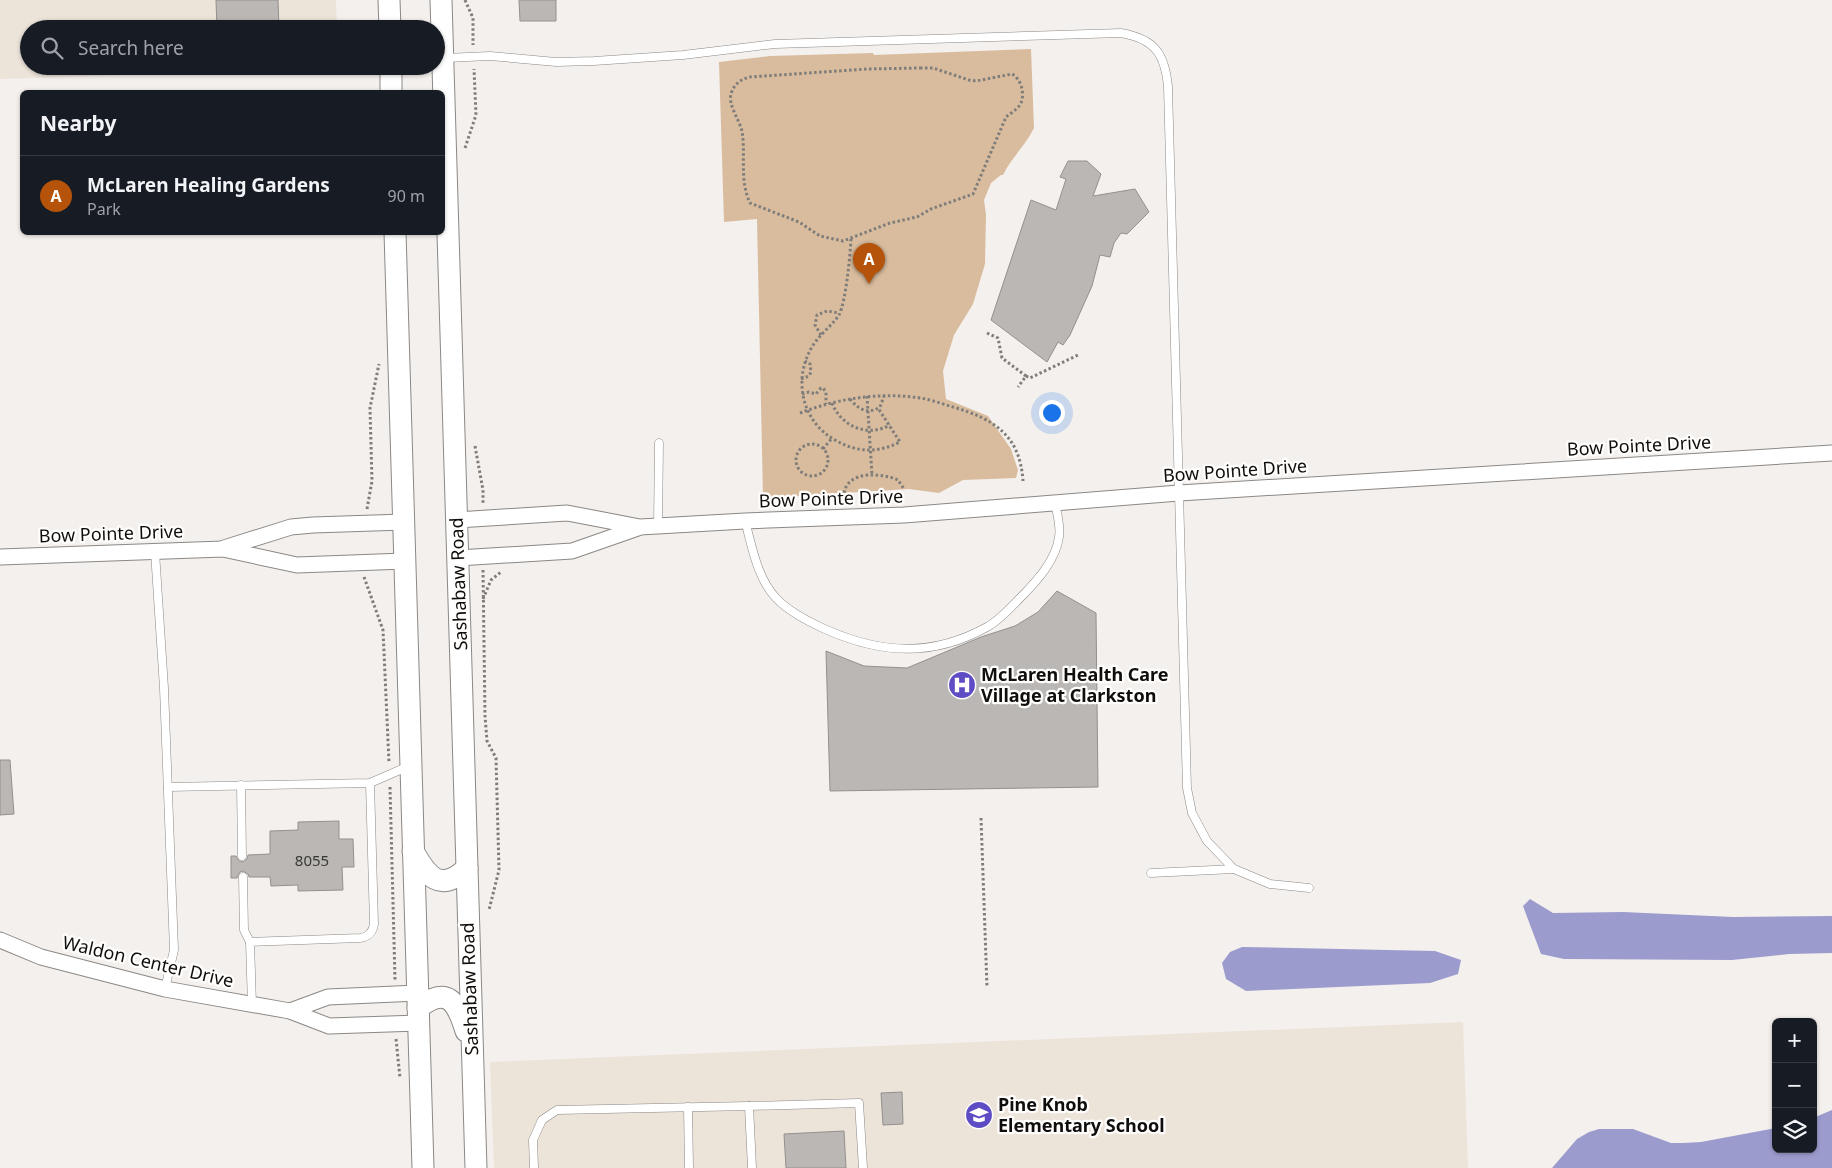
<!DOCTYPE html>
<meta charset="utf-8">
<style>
:root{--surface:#171b24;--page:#20242c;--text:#f1f3f6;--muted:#9ea1a6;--line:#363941;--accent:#b45309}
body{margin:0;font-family:"Noto Sans",sans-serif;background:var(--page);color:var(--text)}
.controls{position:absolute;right:15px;bottom:15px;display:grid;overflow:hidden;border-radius:8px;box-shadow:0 1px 4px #0004}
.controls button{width:45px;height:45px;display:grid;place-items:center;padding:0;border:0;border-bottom:1px solid var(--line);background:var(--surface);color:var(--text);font:25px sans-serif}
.you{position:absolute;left:1051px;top:412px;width:18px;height:18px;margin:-12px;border:4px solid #fff;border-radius:50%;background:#1a73e8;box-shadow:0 0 0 8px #1a73e833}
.badge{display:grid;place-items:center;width:32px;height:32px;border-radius:50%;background:var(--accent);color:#fff;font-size:16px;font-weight:700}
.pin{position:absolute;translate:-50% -41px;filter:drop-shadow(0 1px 2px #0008)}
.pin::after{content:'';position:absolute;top:26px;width:18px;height:15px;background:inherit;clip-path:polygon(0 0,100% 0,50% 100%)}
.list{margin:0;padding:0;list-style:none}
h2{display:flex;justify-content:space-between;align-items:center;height:65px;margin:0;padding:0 20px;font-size:21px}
h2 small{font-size:16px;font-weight:400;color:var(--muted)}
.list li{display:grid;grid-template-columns:32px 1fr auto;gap:15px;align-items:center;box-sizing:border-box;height:80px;padding:0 20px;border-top:1px solid var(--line)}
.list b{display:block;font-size:19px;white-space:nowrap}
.list p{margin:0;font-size:16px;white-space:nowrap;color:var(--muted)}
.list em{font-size:16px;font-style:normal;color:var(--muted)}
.icon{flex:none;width:28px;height:28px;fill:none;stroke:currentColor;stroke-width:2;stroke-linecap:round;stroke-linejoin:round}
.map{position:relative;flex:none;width:1832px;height:1168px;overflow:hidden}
.search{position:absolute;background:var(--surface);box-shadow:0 1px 4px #0004;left:20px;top:20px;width:425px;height:55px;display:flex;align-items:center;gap:12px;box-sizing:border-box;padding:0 18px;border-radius:28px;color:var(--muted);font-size:19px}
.panel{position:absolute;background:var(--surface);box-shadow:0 1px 4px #0004;left:20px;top:90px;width:425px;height:145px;border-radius:8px}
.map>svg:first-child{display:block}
</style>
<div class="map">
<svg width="1832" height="1168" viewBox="0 0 1832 1168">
<rect width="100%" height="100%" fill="#f4f0ed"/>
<g fill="#ece3d9">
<polygon points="0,0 336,0 337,29 29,29 29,66 339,66 339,68 0,79"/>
<polygon points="1463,1022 1468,1168 494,1168 490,1062"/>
</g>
<path fill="#d9bc9e" d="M 1031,49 L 1034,128 C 1026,145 1011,158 1003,175 L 1001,175 L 991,183 L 984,200 L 986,215 L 985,264 L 973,304 L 954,335 L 943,371 L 946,399 L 988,416 L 1011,449 L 1018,470 L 1016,478 L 963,480 L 939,493 L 909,489 L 763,498 L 757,219 L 724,222 L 719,62 L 770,56 L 873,53 L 874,55 Z"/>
<g fill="#9c9bce">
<polygon points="1530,899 1553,913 1623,912 1733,917 1832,916 1832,953 1789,954 1732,960 1564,959 1541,954 1523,906"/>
<polygon points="1242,947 1435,951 1461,960 1458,974 1430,983 1246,991 1226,979 1222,963 1230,952"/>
<polygon points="1832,1110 1832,1168 1552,1168 1577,1139 1589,1132 1599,1129 1633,1129 1671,1143 1683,1143 1701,1142 1776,1128 1776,1149 1813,1149 1813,1118"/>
</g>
<g fill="#bab7b4" stroke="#93908d">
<polygon points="216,0 278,0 279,28 217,29"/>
<polygon points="519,0 556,0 556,21 520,21"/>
<polygon points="1068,161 1087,161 1101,174 1093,196 1135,189 1149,212 1127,234 1121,233 1114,243 1110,257 1100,255 1092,286 1070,335 1063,345 1058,342 1047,362 991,320 1031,200 1056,210 1066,179 1060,177"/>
<polygon points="1057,591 1096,613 1098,787 830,791 826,651 864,666 907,668 981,637 1015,626 1038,612"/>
<polygon points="0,760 10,760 14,814 0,815"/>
<polygon points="339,821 339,839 353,839 354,867 342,867 343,890 298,891 298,885 271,886 270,877 249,877 248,874 243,871 240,872 237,878 231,878 231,856 236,856 239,861 243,862 247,859 248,855 270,854 270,831 298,830 298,822"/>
<polygon points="902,1092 903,1124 883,1125 881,1093"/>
<polygon points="844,1131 846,1168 786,1168 784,1134"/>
</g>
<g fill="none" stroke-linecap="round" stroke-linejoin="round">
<g stroke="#8b8885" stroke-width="9">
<g id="lane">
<path d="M 445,58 L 490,56 L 556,62 L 594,61 L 683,55 L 775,44 L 1121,33 C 1155,39 1165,54 1168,87 L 1187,788 L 1192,813 L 1207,841 L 1234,869 L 1270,884 L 1309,888"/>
<path d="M 745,521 C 752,546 757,578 776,598 C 789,612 809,622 827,630 C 882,654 933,657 987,627 C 1000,620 1011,607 1021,597 C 1037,581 1056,560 1059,537 C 1061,527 1057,513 1055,503"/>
<polyline points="658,526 659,443"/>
<polyline points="155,552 164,688 174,950 165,989"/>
<polyline points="241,785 242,856"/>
<polyline points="168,787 370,783 409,766"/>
<polyline points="1151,873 1234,869"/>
<polyline points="243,877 244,930 250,942"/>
<path d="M 252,1005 L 250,942 L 360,938 C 368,937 373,932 374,924 L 370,783"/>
<polyline points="688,1107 689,1168"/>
<polyline points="534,1168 533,1140 542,1120 557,1110 749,1106"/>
<polyline points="752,1168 749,1106 859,1103 863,1168"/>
</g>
</g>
<g stroke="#8b8885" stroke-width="17">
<g id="street">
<polyline points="457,520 567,513 640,527 745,521 904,515 1179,493 1832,453"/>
<polyline points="224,548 291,527 313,525 404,522"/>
<polyline points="0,557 223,549 297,565 405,561"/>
<polyline points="458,558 572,551 638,528"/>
<polyline points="0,940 41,957 165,989 290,1011 329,1026 419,1023"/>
<polyline points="290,1011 328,997 418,993"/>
</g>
</g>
<g stroke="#8b8885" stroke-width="23">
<g id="secondary">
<polyline points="389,0 390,29"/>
<polyline points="441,0 476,1168"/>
<polyline points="391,66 391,92"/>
<polyline points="395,232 423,1168"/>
<path d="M 413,851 C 427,876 440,894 467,868"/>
<path d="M 418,1008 C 448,985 457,1002 466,1031"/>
</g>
</g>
<g stroke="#7f7d7a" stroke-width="3" stroke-dasharray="2.5 2.5" stroke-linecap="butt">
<polyline points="465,0 473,18 473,45"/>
<path d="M 920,68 L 933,68 L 969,80 L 976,81 L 1012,74 C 1021,79 1025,93 1021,103 C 1018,109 1011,113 1006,117 L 973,194 L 931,209 L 917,217 L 890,223 L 843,241 L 820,236 L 799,222 L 750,203 C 739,179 746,155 742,131 C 739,119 728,105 731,94 C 734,84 741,79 750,77 L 867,69 Z"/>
<polyline points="465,148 476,115 474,69"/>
<path d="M 851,239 C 850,256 846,301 839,315 C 833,324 823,332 816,341 C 792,373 799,420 835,440 C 857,453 878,453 900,442 L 878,408"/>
<polyline points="987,333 998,338 1002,358 1026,376 1018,387"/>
<polyline points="821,335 815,325 817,315 827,311 839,313"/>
<polyline points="1026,376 1030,378 1078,355"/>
<polyline points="801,379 809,376 811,372 810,364 805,361"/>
<polyline points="802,394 809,392 816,394 821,388 823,388 826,392 826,404"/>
<polyline points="867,396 872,475"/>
<path d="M 850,399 C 858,409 868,415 880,407 L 884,396"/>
<path d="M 832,403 C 841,426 867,438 890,425"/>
<path d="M 800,413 C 836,399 874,393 913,397 C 926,398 940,403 953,407 C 994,419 1020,435 1023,481"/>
<circle cx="812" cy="460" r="16"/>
<polyline points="475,446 483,490 483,504"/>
<polyline points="823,449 832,438"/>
<path d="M 844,493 C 848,470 882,473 898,480 L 904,489"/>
<polyline points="367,509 372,481 370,408 379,364"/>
<polyline points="483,570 485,716 487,741 496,758 499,870 489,910"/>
<polyline points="364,577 383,630 389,763"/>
<polyline points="483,599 491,580 501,572"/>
<polyline points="390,787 395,980"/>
<polyline points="981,818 987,987"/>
<polyline points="396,1039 400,1078"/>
</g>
<use href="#lane" stroke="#fff" stroke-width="8"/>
<use href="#street" stroke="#fff" stroke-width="15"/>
<use href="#secondary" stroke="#fff" stroke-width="21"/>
</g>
<defs>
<g id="hospital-disc" transform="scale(1.4375)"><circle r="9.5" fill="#5e4cc5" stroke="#fffefd"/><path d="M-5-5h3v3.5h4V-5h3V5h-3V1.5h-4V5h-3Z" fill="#fff"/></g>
<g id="school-disc" transform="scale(1.4375)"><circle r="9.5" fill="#5e4cc5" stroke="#fffefd"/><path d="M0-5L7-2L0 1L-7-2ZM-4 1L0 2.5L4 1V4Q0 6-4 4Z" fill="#fff"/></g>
</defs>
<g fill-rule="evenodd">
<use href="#hospital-disc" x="962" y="685"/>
<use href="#school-disc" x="979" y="1115"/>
</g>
<g text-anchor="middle" stroke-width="4.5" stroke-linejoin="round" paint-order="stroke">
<g font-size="15" fill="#3a3836">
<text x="312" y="866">8055</text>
</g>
<g font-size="18" fill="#0f0e0c" stroke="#fffefd">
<text transform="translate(1639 446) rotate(-3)" y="6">Bow Pointe Drive</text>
<text transform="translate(1235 471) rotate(-4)" y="6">Bow Pointe Drive</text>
<text transform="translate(831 499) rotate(-2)" y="6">Bow Pointe Drive</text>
<text transform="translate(111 534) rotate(-2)" y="6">Bow Pointe Drive</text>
<text transform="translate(459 584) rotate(-92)" y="6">Sashabaw Road</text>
<text transform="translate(148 962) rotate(13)" y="6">Waldon Center Drive</text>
<text transform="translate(470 989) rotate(-92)" y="6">Sashabaw Road</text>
</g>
<g font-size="18" font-weight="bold" fill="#0f0e0c" stroke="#fffefd" text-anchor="start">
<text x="981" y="681">McLaren Health Care<tspan x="981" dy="21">Village at Clarkston</tspan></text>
<text x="998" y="1111">Pine Knob<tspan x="998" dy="21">Elementary School</tspan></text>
</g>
</g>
</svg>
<div class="controls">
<button>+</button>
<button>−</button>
<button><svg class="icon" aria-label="layers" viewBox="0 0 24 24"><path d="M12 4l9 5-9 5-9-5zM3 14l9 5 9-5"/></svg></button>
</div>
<div class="you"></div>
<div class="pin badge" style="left:869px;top:284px">A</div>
<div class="search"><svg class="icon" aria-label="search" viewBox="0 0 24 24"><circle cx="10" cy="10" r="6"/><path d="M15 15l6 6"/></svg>Search here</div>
<section class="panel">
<h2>Nearby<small></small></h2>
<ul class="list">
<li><span class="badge">A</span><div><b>McLaren Healing Gardens</b><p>Park</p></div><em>90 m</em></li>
</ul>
</section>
</div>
